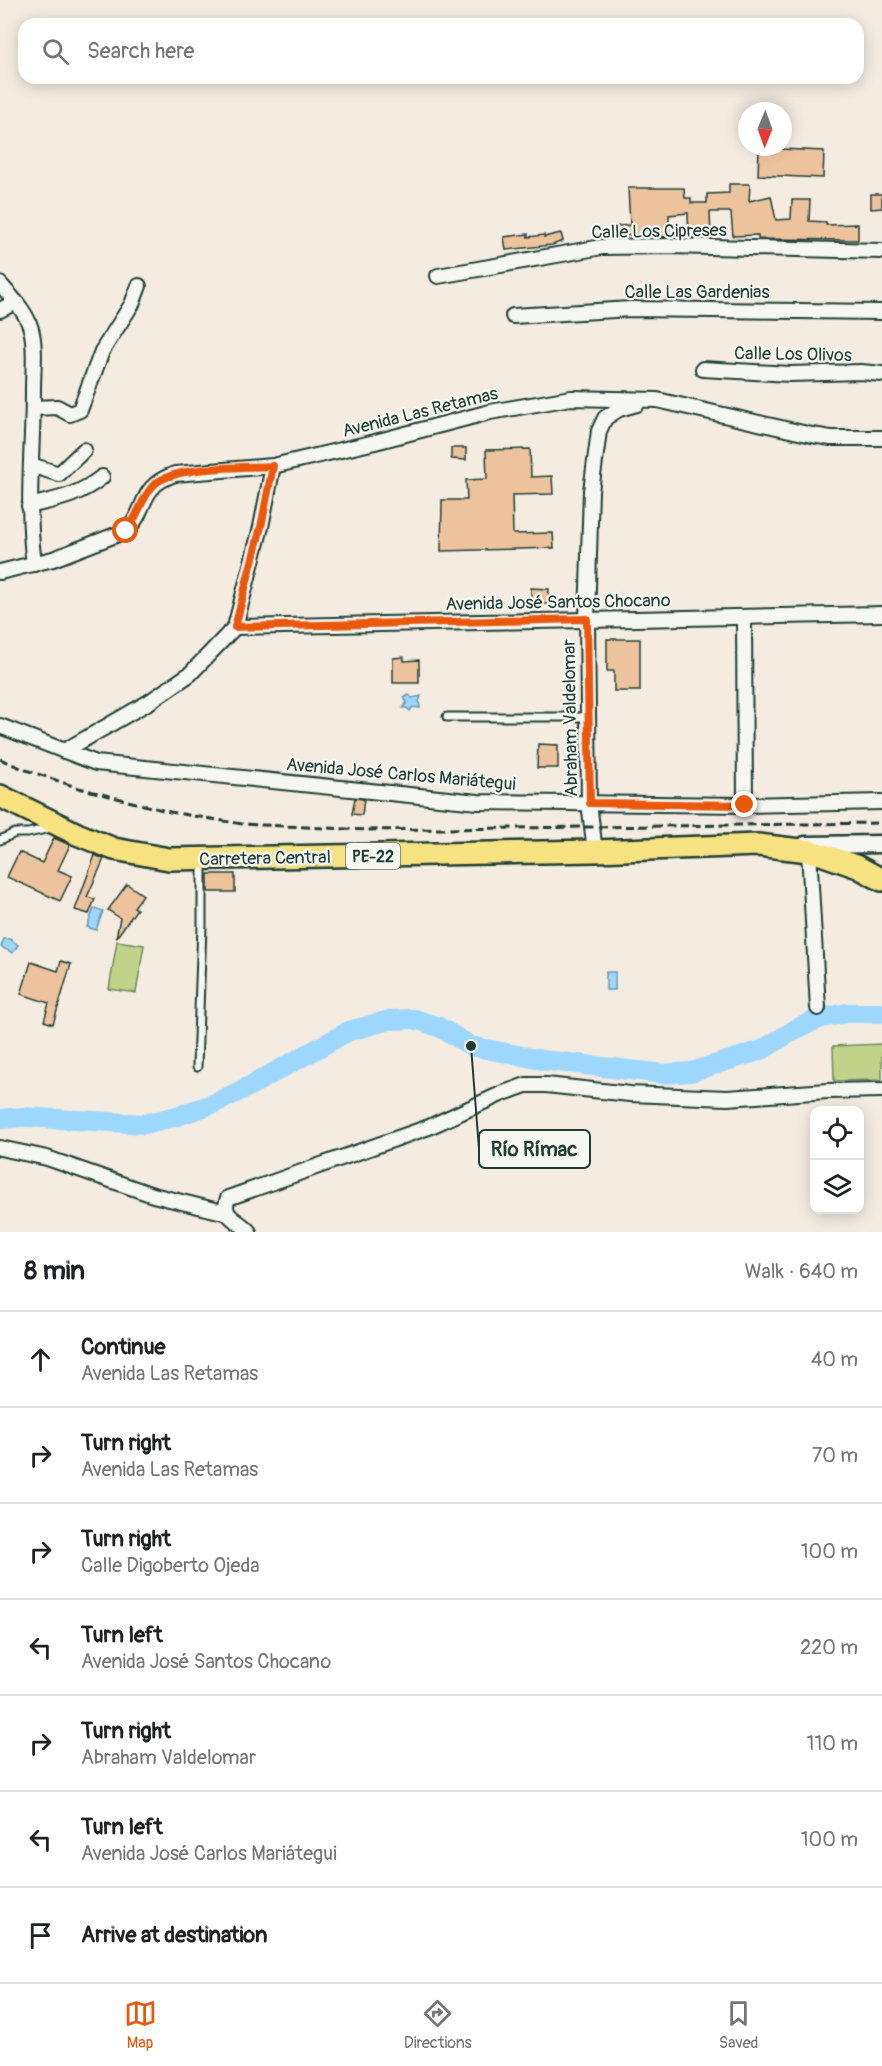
<!DOCTYPE html>
<meta charset="utf-8">
<style>
:root{--surface:#fff;--page:#f2f2f2;--text:#202124;--muted:#757577;--line:#e0e0e0;--accent:#ea580c}
body{margin:0;font-family:Pangolin,sans-serif;background:var(--page);color:var(--text)}
.controls{position:absolute;right:18px;bottom:18px;display:grid;overflow:hidden;border-radius:12px;box-shadow:0 3px 15px #0003}
.controls button{width:54px;height:54px;display:grid;place-items:center;padding:0;border:0;border-bottom:2px solid var(--line);background:var(--surface);color:var(--text);font:30px sans-serif}
.compass{position:absolute;left:738px;top:102px;width:54px;height:54px;border-radius:50%;background:var(--surface);box-shadow:0 3px 15px #0003;rotate:181deg}
.stop{position:absolute;width:18px;height:18px;margin:-14px;border:4px solid #ea580c;border-radius:50%;background:#fff}
.stop.end{background:#ea580c;border-color:#fff;box-shadow:0 2px 6px #0008}
.list{margin:0;padding:0;list-style:none}
h2{display:flex;justify-content:space-between;align-items:center;height:78px;margin:0;padding:0 24px;font-size:26px}
h2 small{font-size:20px;font-weight:400;color:var(--muted)}
.list li{display:grid;grid-template-columns:39px 1fr auto;gap:18px;align-items:center;box-sizing:border-box;height:96px;padding:0 24px;border-top:2px solid var(--line)}
.list b{display:block;font-size:22px;white-space:nowrap}
.list p{margin:0;font-size:20px;white-space:nowrap;color:var(--muted)}
.list em{font-size:20px;font-style:normal;color:var(--muted)}
.icon{flex:none;width:33px;height:33px;fill:none;stroke:currentColor;stroke-width:2;stroke-linecap:round;stroke-linejoin:round}
.map{position:relative;flex:none;width:882px;height:1232px;overflow:hidden}
.search{position:absolute;background:var(--surface);box-shadow:0 3px 15px #0003;left:18px;right:18px;top:18px;height:66px;display:flex;align-items:center;gap:15px;box-sizing:border-box;padding:0 21px;border-radius:18px;color:var(--muted);font-size:22px}
.sheet{height:750px;background:var(--surface)}
nav{display:flex;justify-content:space-around;align-items:center;box-sizing:border-box;height:84px;border-top:2px solid var(--line);background:var(--surface);font-size:16px;color:var(--muted)}
nav a{display:grid;justify-items:center;gap:3px}
nav .on{color:var(--accent)}
.map>svg:first-child{display:block}
</style>
<div class="map">
<svg width="882" height="1232" viewBox="0 0 882 1232">
<rect width="100%" height="100%" fill="#f4ece1"/>
<filter id="ink" filterUnits="userSpaceOnUse"><feTurbulence type="fractalNoise" baseFrequency=".0167" numOctaves="2"/><feDisplacementMap in="SourceGraphic" scale="12" xChannelSelector="R" yChannelSelector="G"/><feConvolveMatrix kernelMatrix="1 2 1 2 8 2 1 2 1" color-interpolation-filters="sRGB"/></filter>
<g filter="url(#ink)">
<g fill="#c0d388" stroke="#70885e" stroke-width="1.5">
<polygon points="117,941 144,945 136,993 109,989"/>
<polygon points="882,1044 882,1080 834,1081 833,1046"/>
</g>
<g fill="#9dd7fd" stroke="#6b99ad" stroke-width="1.5">
<polygon points="409,695 412,698 421,696 419,702 420,708 413,707 410,711 407,708 403,708 407,702 404,698"/>
<polygon points="94,908 103,911 96,930 87,927"/>
<polygon points="4,939 10,939 18,945 13,953 1,947"/>
<rect x="606" y="972" width="9" height="18"/>
</g>
<g fill="none" stroke-linecap="round" stroke-linejoin="round">
<polyline stroke="#9dd7fd" stroke-width="20" points="0,1119 23,1117 145,1124 177,1116 213,1104 248,1087 349,1031 390,1020 414,1019 439,1027 471,1046 542,1060 664,1074 691,1072 762,1050 796,1029 821,1018 847,1013 882,1013"/>
</g>
<g fill="#edc39d" stroke="#1f3d34" stroke-width="1.5">
<polygon points="759,148 824,151 823,178 758,175"/>
<polygon points="729,184 750,184 749,201 771,196 776,220 791,219 792,200 810,200 809,221 826,222 826,225 858,224 858,240 758,239 758,235 733,236 731,213 729,212 710,212 711,238 689,237 688,213 669,215 669,237 631,235 611,237 611,227 630,225 628,188 684,188 685,198 691,198 691,203 707,203 707,194 729,193"/>
<polygon points="871,194 882,194 882,208 871,209"/>
<polygon points="561,233 563,241 552,245 506,250 504,237 528,234 528,237 544,235 544,237"/>
<polygon points="451,448 466,448 466,460 451,459"/>
<polygon points="530,449 531,477 552,476 553,494 512,495 513,534 553,533 554,548 441,551 442,500 467,500 466,480 487,479 486,450"/>
<polygon points="531,588 549,589 548,604 531,604"/>
<polygon points="607,639 640,639 640,691 614,691 614,671 607,671"/>
<polygon points="404,657 404,661 419,660 419,683 393,683 393,658"/>
<polygon points="538,744 558,745 558,768 537,768"/>
<polygon points="355,798 364,799 362,815 352,814"/>
<polygon points="54,838 70,845 58,870 72,876 60,901 7,877 19,852 42,863"/>
<polygon points="95,855 104,859 87,897 95,899 89,914 75,910"/>
<rect x="208" y="874" width="27" height="18"/>
<polygon points="127,884 143,895 134,907 137,909 116,938 120,918 108,910"/>
<polygon points="61,961 71,964 53,1024 44,1021 49,1003 21,994 31,962 58,971"/>
</g>
<g fill="none" stroke-linecap="round" stroke-linejoin="round">
<g stroke="#1f3d34" stroke-width="11">
<g id="service">
<polyline points="447,717 588,717"/>
<polyline points="0,840 15,833 28,833 51,828"/>
<polyline points="197,1067 202,926 202,860"/>
</g>
</g>
<g stroke="#1f3d34" stroke-width="18">
<g id="minor">
<polyline points="438,276 602,247 668,246 882,251"/>
<path d="M 0,284 C 12,298 26,311 31,329 C 36,347 33,370 33,389 C 33,449 26,504 34,564"/>
<polyline points="0,310 16,302"/>
<polyline points="513,316 631,309 882,312"/>
<polyline points="703,369 790,374 861,372 882,374"/>
<polyline points="33,408 57,407 70,414 80,410 102,351 132,304 139,286"/>
<polyline points="31,465 59,474 84,450"/>
<path d="M 29,506 C 58,499 78,496 102,477"/>
<path d="M 0,572 L 53,559 L 126,531 C 149,509 137,487 175,474 L 273,466 L 375,442 L 490,412 L 571,398 L 657,400 L 812,435 L 831,438 L 882,438"/>
<polyline points="744,617 745,805"/>
<polyline points="235,627 882,614"/>
<polyline points="0,726 96,763 478,802 745,805 882,802"/>
<polyline points="64,751 149,702 190,674 235,627 261,527 273,466"/>
<polyline points="595,851 589,803 587,619 591,491 599,431 605,418 619,409 637,404"/>
<polyline points="809,851 818,1008"/>
<polyline points="0,1148 47,1158 153,1195 227,1213"/>
<path d="M 249,1232 C 239,1219 220,1218 228,1198 L 429,1127 L 501,1094 L 526,1085 L 546,1085 L 630,1094 L 727,1098 L 828,1091 L 882,1090"/>
</g>
</g>
<g stroke="#1f3d34" stroke-width="21">
<polyline id="tertiary" points="805,845 882,844"/>
</g>
<g stroke="#1f3d34" stroke-width="26">
<polyline id="trunk" points="0,796 77,834 114,849 169,859 595,851 758,845 809,851 821,854 858,867 882,880"/>
</g>
<use href="#service" stroke="#f6f6f2" stroke-width="7"/>
<use href="#minor" stroke="#f6f6f2" stroke-width="14"/>
<use href="#tertiary" stroke="#f6f6f2" stroke-width="16"/>
<use href="#trunk" stroke="#f7e281" stroke-width="21"/>
<polyline stroke="#1f3d34" stroke-width="3" stroke-dasharray="9 4.5" stroke-linecap="butt" points="0,759 23,769 79,788 170,812 242,824 368,830 882,823"/>
</g>
</g>
<g fill="none" stroke-linecap="round" stroke-linejoin="round" filter="url(#ink)">
<path stroke="#ea580c" stroke-width="8" d="M 126,531 C 138,518 140,501 152,487 C 169,465 245,468 273,466 L 261,527 L 235,627 L 587,619 L 590,803 L 745,805"/>
</g>
<g text-anchor="middle" stroke-width="4.5" stroke-linejoin="round" paint-order="stroke">
<rect fill="#f6f6f2" stroke="#60746d" stroke-width="1.5" x="346" y="843" width="54" height="26" rx="4.5"/>
<g font-size="16" font-weight="bold" fill="#1f3d34">
<text x="373" y="862">PE-22</text>
</g>
<g font-size="18" fill="#1f3d34" stroke="#f6f6f2">
<text transform="translate(659 231) rotate(-1)" y="6">Calle Los Cipreses</text>
<text x="697" y="298">Calle Las Gardenias</text>
<text transform="translate(793 354) rotate(1)" y="6">Calle Los Olivos</text>
<text transform="translate(420 412) rotate(-14)" y="6">Avenida Las Retamas</text>
<text transform="translate(558 602) rotate(-1)" y="6">Avenida José Santos Chocano</text>
<text transform="translate(570 718) rotate(-91)" y="6">Abraham Valdelomar</text>
<text transform="translate(401 774) rotate(5)" y="6">Avenida José Carlos Mariátegui</text>
<text transform="translate(265 858) rotate(-1)" y="6">Carretera Central</text>
</g>
</g>
<path fill="none" stroke="#1f3d34" stroke-width="2" d="M471 1046L479 1149"/>
<circle fill="#1f3d34" stroke="#f6f6f2" stroke-width="2" cx="471" cy="1046" r="6"/>
<rect fill="#f6f6f2" stroke="#1f3d34" stroke-width="2" x="479" y="1130" width="111" height="38" rx="6"/>
<g font-size="20" text-anchor="middle" font-weight="bold" fill="#1f3d34">
<text x="534" y="1156">Río Rímac</text>
</g>
</svg>
<div class="controls">
<button><svg class="icon" aria-label="locate" viewBox="0 0 24 24"><circle cx="12" cy="12" r="6"/><path d="M12 2v4M12 18v4M2 12h4M18 12h4"/></svg></button>
<button><svg class="icon" aria-label="layers" viewBox="0 0 24 24"><path d="M12 4l9 5-9 5-9-5zM3 14l9 5 9-5"/></svg></button>
</div>
<svg class="compass" viewBox="-18 -18 36 36"><path d="M0-13l5 13h-10z" fill="#e53935"/><path d="M0 13l5-13h-10z" fill="#757577"/></svg>
<div class="stop" style="left:126px;top:531px"></div>
<div class="stop end" style="left:745px;top:805px"></div>
<div class="search"><svg class="icon" aria-label="search" viewBox="0 0 24 24"><circle cx="10" cy="10" r="6"/><path d="M15 15l6 6"/></svg>Search here</div>
</div>
<section class="sheet">
<h2>8 min<small>Walk · 640 m</small></h2>
<ul class="list">
<li><svg class="icon" aria-label="ahead" viewBox="0 0 24 24"><path d="M12 20V5M6 11l6-6 6 6"/></svg><div><b>Continue</b><p>Avenida Las Retamas</p></div><em>40 m</em></li>
<li><svg class="icon" aria-label="right" viewBox="0 0 24 24"><path d="M7 20v-9h11M14 6l5 5-5 5"/></svg><div><b>Turn right</b><p>Avenida Las Retamas</p></div><em>70 m</em></li>
<li><svg class="icon" aria-label="right" viewBox="0 0 24 24"><path d="M7 20v-9h11M14 6l5 5-5 5"/></svg><div><b>Turn right</b><p>Calle Digoberto Ojeda</p></div><em>100 m</em></li>
<li><svg class="icon" aria-label="left" viewBox="0 0 24 24"><path d="M17 20v-9H6M10 6l-5 5 5 5"/></svg><div><b>Turn left</b><p>Avenida José Santos Chocano</p></div><em>220 m</em></li>
<li><svg class="icon" aria-label="right" viewBox="0 0 24 24"><path d="M7 20v-9h11M14 6l5 5-5 5"/></svg><div><b>Turn right</b><p>Abraham Valdelomar</p></div><em>110 m</em></li>
<li><svg class="icon" aria-label="left" viewBox="0 0 24 24"><path d="M17 20v-9H6M10 6l-5 5 5 5"/></svg><div><b>Turn left</b><p>Avenida José Carlos Mariátegui</p></div><em>100 m</em></li>
<li><svg class="icon" aria-label="arrive" viewBox="0 0 24 24"><path d="M6 21V4h12l-3 4 3 4H6"/></svg><div><b>Arrive at destination</b></div></li>
</ul>
</section>
<nav>
<a class="on"><svg class="icon" aria-label="map" viewBox="0 0 24 24"><path d="M3 6l6-2 6 2 6-2v14l-6 2-6-2-6 2zM9 4v14M15 6v14"/></svg>Map</a>
<a><svg class="icon" aria-label="directions" viewBox="0 0 24 24"><path d="M12 3l9 9-9 9-9-9zM9 14v-3h6M13 9l2 2-2 2"/></svg>Directions</a>
<a><svg class="icon" aria-label="saved" viewBox="0 0 24 24"><path d="M7 4h10v16l-5-4-5 4z"/></svg>Saved</a>
</nav>
